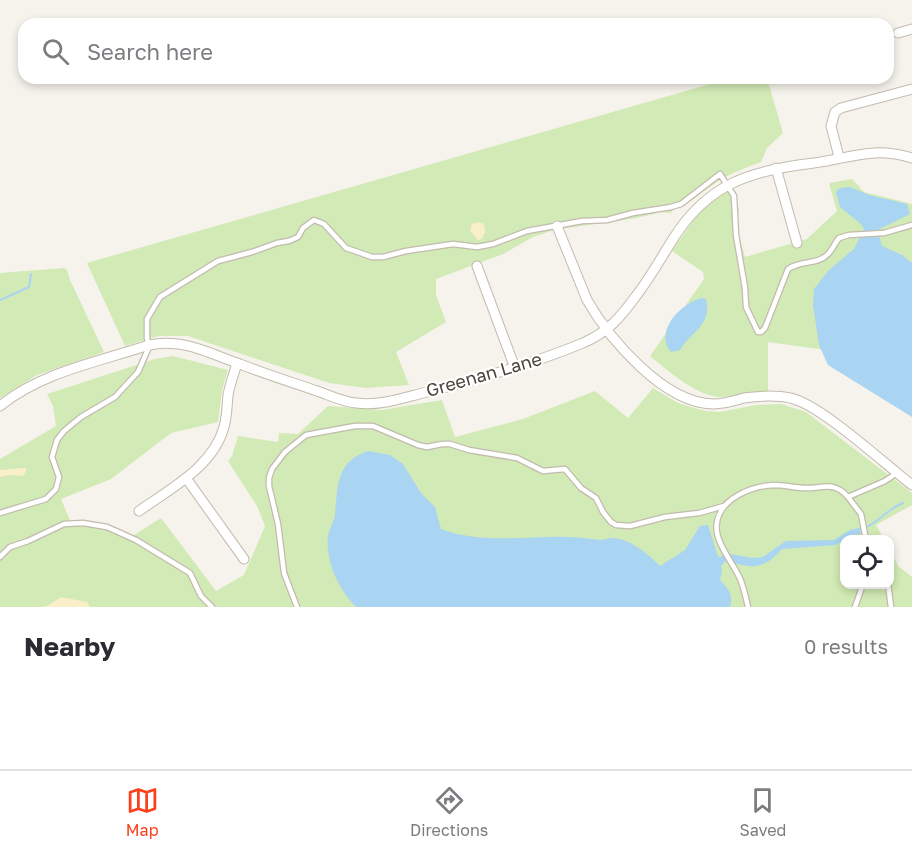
<!DOCTYPE html>
<style>
:root{--surface:#fff;--page:#f2f2f3;--text:#2b2b33;--muted:#7c7c81;--line:#e1e1e2;--accent:#fc3f1d}
body{margin:0;font-family:"Golos Text",sans-serif;background:var(--page);color:var(--text)}
.controls{position:absolute;right:18px;bottom:18px;display:grid;overflow:hidden;border-radius:12px;box-shadow:0 3px 9px #0003}
.controls button{width:54px;height:54px;display:grid;place-items:center;padding:0;border:0;border-bottom:2px solid var(--line);background:var(--surface);color:var(--text);font:30px sans-serif}
.list{margin:0;padding:0;list-style:none}
h2{display:flex;justify-content:space-between;align-items:center;height:78px;margin:0;padding:0 24px;font-size:26px}
h2 small{font-size:20px;font-weight:400;color:var(--muted)}
.icon{flex:none;width:33px;height:33px;fill:none;stroke:currentColor;stroke-width:2;stroke-linecap:round;stroke-linejoin:round}
.map{position:relative;flex:none;width:912px;height:607px;overflow:hidden}
.search{position:absolute;background:var(--surface);box-shadow:0 3px 9px #0003;left:18px;right:18px;top:18px;height:66px;display:flex;align-items:center;gap:15px;box-sizing:border-box;padding:0 21px;border-radius:18px;color:var(--muted);font-size:22px}
.sheet{height:162px;background:var(--surface)}
nav{display:flex;justify-content:space-around;align-items:center;box-sizing:border-box;height:84px;border-top:2px solid var(--line);background:var(--surface);font-size:16px;color:var(--muted)}
nav a{display:grid;justify-items:center;gap:3px}
nav .on{color:var(--accent)}
.map>svg:first-child{display:block}
</style>
<div class="map">
<svg width="912" height="607" viewBox="0 0 912 607">
<rect width="100%" height="100%" fill="#f6f3ec"/>
<g fill="#d2eab5">
<path d="M 731,78 L 767,78 L 783,133 L 767,148 L 761,162 C 745,168 728,174 714,184 C 701,192 690,205 674,209 L 671,213 L 661,212 L 637,218 L 554,230 L 533,237 L 503,254 L 436,279 L 436,295 L 446,322 L 396,352 L 409,385 L 366,388 L 329,383 L 188,336 L 158,336 L 125,346 L 87,263 Z"/>
<path d="M 852,179 L 864,192 L 912,204 L 912,417 L 826,350 L 768,342 L 768,391 C 753,393 737,396 721,397 C 698,397 668,371 650,356 L 704,279 L 703,272 L 672,251 L 704,205 L 733,187 L 739,211 L 736,224 L 745,257 L 807,239 L 837,211 L 829,183 Z"/>
<polygon points="64,268 67,270 70,280 104,352 37,375 0,398 0,273"/>
<polygon points="173,356 228,370 222,390 218,422 171,433 111,479 61,499 72,525 104,526 131,537 161,518 216,591 244,575 265,526 257,506 228,461 232,456 238,436 278,442 279,433 298,434 328,406 382,410 442,400 455,437 523,419 595,391 628,418 653,388 678,403 705,411 719,412 756,405 781,404 806,412 912,493 912,505 876,525 884,539 844,540 844,584 890,584 890,550 898,566 912,577 912,607 0,607 0,459 56,426 53,406 47,394 155,359"/>
</g>
<g fill="#f9efc9">
<polygon points="478,222 484,224 485,232 482,239 478,240 470,231 472,224"/>
<polygon points="23,468 26,468 26,471 23,476 10,475 0,477 0,470"/>
<polygon points="61,597 87,602 90,607 42,607 49,605"/>
</g>
<g fill="#a9d4f2">
<polygon points="850,187 869,195 907,204 910,214 878,230 878,232 882,246 902,255 912,263 912,417 828,365 819,345 813,305 814,289 829,270 854,249 864,229 861,224 840,207 836,192 840,188"/>
<path d="M 702,298 L 706,299 C 712,326 692,330 680,350 L 671,352 C 654,331 681,303 702,298 Z"/>
<path d="M 368,451 L 390,455 L 403,464 L 421,493 L 435,507 L 441,529 C 475,542 514,538 550,537 C 567,536 583,538 600,540 C 604,540 609,538 613,538 C 630,539 649,554 660,566 L 685,550 L 700,526 L 708,525 L 718,557 L 731,554 L 752,558 L 763,557 L 786,541 L 834,540 L 850,530 L 859,528 L 861,534 L 852,535 L 836,545 L 782,549 C 762,571 753,568 726,561 L 721,566 L 722,571 L 720,580 C 728,588 734,596 730,607 L 356,607 C 339,590 325,561 328,536 C 329,529 334,522 335,514 C 338,485 336,462 368,451 Z"/>
</g>
<g fill="none" stroke-linecap="round" stroke-linejoin="round">
<g stroke="#a9d4f2" stroke-width="2">
<polyline points="0,300 29,287 31,274"/>
<path d="M 857,530 C 876,527 885,510 903,503"/>
</g>
<g stroke="#c2bbae" stroke-width="7">
<g id="lane">
<path d="M 0,513 L 46,499 L 56,489 L 59,477 L 52,457 L 57,440 L 64,431 L 81,417 L 115,397 L 138,372 L 149,347 L 147,338 L 147,319 L 160,297 L 218,261 L 252,252 L 277,243 L 289,241 L 298,237 L 303,228 L 314,220 L 324,224 L 346,248 L 372,257 L 383,257 L 406,251 L 453,244 L 477,247 L 493,244 L 527,231 L 582,221 L 607,220 L 633,213 L 671,207 L 681,204 L 720,174 L 734,196 L 736,235 L 745,288 L 746,307 L 758,332 L 761,332 L 765,328 L 788,269 C 803,259 816,266 828,254 C 832,250 835,243 839,238 L 849,235 L 884,233 L 912,225"/>
<polyline points="866,540 861,514 848,497 885,481 897,473"/>
<polyline points="0,557 10,547 28,541 64,524 83,523 107,527 136,540 190,573 201,596 212,607"/>
<polyline points="888,584 891,607"/>
<polyline points="297,607 284,573 278,524 269,486 269,478 272,469 285,452 306,435 355,426 373,426 418,445 427,447 442,444 450,444 469,450 517,458 543,471 565,469 581,488 596,498 603,512 611,522 616,525 630,526 665,517 699,513 724,506"/>
<path d="M 748,607 C 746,598 744,589 741,581 C 734,563 713,542 717,522 C 721,498 752,486 774,485 C 785,485 795,488 806,488 C 824,488 834,481 848,497"/>
<polyline points="855,607 863,584"/>
</g>
</g>
<g stroke="#c2bbae" stroke-width="11">
<g id="street">
<polyline points="898,33 912,29"/>
<polyline points="839,157 831,126 835,112 841,108 912,89"/>
<polyline points="776,168 797,243"/>
<path d="M 557,226 L 587,300 C 610,340 664,403 713,404 C 724,404 734,401 744,398 C 757,396 777,395 790,398 C 819,403 886,465 912,485"/>
<polyline points="477,266 515,368"/>
<path d="M 0,406 C 42,372 98,362 149,345 C 183,338 208,353 240,364 C 265,374 291,382 317,391 C 329,395 343,402 356,403 C 382,406 402,398 427,392 C 480,379 532,364 583,343 C 608,332 620,318 636,296 C 650,278 661,258 673,239 C 708,183 752,170 814,163 C 852,158 872,146 912,158"/>
<polyline points="186,478 244,559"/>
<path d="M 139,511 C 170,489 213,467 224,427 C 227,417 227,406 228,395 C 230,384 234,374 237,363"/>
</g>
</g>
<use href="#lane" stroke="#fff" stroke-width="4.5"/>
<use href="#street" stroke="#fff" stroke-width="9"/>
</g>
<g text-anchor="middle" stroke-width="4.5" stroke-linejoin="round" paint-order="stroke">
<g font-size="18" fill="#4b4439" stroke="#fff">
<text transform="translate(484 375) rotate(-16)" y="6">Greenan Lane</text>
</g>
</g>
</svg>
<div class="controls">
<button><svg class="icon" aria-label="locate" viewBox="0 0 24 24"><circle cx="12" cy="12" r="6"/><path d="M12 2v4M12 18v4M2 12h4M18 12h4"/></svg></button>
</div>
<div class="search"><svg class="icon" aria-label="search" viewBox="0 0 24 24"><circle cx="10" cy="10" r="6"/><path d="M15 15l6 6"/></svg>Search here</div>
</div>
<section class="sheet">
<h2>Nearby<small>0 results</small></h2>
<ul class="list">
</ul>
</section>
<nav>
<a class="on"><svg class="icon" aria-label="map" viewBox="0 0 24 24"><path d="M3 6l6-2 6 2 6-2v14l-6 2-6-2-6 2zM9 4v14M15 6v14"/></svg>Map</a>
<a><svg class="icon" aria-label="directions" viewBox="0 0 24 24"><path d="M12 3l9 9-9 9-9-9zM9 14v-3h6M13 9l2 2-2 2"/></svg>Directions</a>
<a><svg class="icon" aria-label="saved" viewBox="0 0 24 24"><path d="M7 4h10v16l-5-4-5 4z"/></svg>Saved</a>
</nav>
